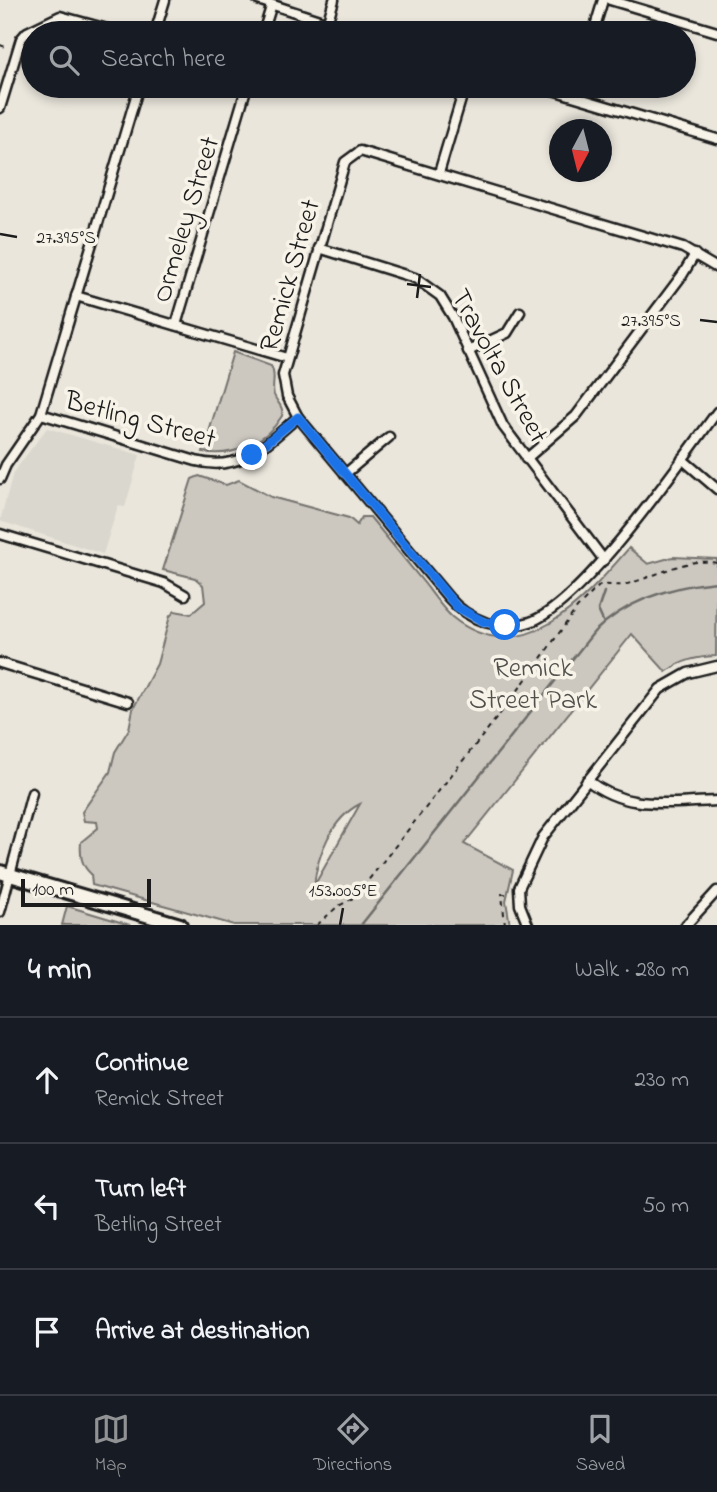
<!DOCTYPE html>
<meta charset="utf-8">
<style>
:root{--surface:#171b24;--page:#242831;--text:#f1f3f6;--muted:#9ea1a6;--line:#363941;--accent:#919294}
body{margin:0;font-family:"Indie Flower",sans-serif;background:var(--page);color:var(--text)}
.compass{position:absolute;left:549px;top:119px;width:63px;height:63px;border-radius:50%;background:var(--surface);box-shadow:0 4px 10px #0003;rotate:187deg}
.scale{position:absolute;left:21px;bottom:18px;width:130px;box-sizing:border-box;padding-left:7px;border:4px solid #1c1c1c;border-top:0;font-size:19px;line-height:24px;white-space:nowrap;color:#1c1c1c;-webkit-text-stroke:5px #f7f3e8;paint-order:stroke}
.stop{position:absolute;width:21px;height:21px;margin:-16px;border:5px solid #1a73e8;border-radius:50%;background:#fff}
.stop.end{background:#1a73e8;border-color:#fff;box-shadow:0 2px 7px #0008}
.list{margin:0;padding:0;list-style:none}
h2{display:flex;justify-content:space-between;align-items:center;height:91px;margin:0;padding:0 28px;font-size:30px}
h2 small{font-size:23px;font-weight:400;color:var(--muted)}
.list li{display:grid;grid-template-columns:46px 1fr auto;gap:21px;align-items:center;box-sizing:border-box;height:126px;padding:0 28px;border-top:2px solid var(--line)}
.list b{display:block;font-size:26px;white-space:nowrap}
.list p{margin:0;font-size:23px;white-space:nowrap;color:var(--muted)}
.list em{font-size:23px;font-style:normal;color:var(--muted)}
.icon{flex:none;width:38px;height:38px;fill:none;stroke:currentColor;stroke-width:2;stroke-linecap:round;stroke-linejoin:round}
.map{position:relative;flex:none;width:717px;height:925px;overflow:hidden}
.search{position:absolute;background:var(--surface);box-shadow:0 4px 10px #0003;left:21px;right:21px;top:21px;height:77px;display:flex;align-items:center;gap:18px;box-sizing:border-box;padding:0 24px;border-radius:38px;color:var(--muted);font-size:26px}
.sheet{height:469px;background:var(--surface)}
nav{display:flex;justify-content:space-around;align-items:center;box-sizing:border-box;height:98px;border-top:2px solid var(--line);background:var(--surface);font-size:19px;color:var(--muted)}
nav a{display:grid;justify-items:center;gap:4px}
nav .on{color:var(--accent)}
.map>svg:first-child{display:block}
</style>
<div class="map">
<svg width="717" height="925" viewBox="0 0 717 925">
<rect width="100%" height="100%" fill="#eae6dc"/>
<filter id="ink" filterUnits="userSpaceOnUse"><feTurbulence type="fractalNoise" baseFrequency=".0143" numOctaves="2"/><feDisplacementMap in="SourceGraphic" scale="14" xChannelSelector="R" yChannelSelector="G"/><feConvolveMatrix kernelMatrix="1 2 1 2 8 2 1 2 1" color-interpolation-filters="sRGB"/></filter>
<g filter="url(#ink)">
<polygon fill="#dad7ce" points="47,428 140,455 125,507 118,506 103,554 0,521 13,473"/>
<g fill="#ccc8c0" stroke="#74726e" stroke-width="2" fill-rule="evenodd">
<path d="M 233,352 L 271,366 C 277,376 271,385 274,395 C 277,403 284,406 282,416 C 266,442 233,458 203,452 Z"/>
<path d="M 199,476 L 226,485 L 239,480 L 271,497 L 349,518 L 357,525 L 362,517 L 370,517 C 388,539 407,562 425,584 C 433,595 442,608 452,617 C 522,674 585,599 629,548 L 648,564 L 673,557 L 717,559 L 716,656 C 697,657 682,660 666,672 L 632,634 L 464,844 L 513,870 L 506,901 L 510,925 L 234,925 L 92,885 L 91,874 C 81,865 80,855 81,842 L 98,828 L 97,822 L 84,821 L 82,812 L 110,772 L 115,752 L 129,729 L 133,709 L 157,664 L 170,616 L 175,611 L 191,614 L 205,602 L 203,585 L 195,578 L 163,570 L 192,479 ZM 360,804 L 314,886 C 317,855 332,818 360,804 Z"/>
<polygon points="67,906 130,925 62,925"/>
</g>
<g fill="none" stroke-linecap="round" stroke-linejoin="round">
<g stroke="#6d6c68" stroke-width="2.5">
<polyline points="603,621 598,610 604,592"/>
<path d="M 361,925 L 594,632 C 628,599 671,586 717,582"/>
</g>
<g stroke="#1c1c1c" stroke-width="13">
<g id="minor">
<polyline points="258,0 359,33"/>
<polyline points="610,0 717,32"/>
<polyline points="327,24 334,0"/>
<polyline points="155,33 165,0"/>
<polyline points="263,33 271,7"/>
<polyline points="593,33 603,0"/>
<polyline points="539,86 717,139"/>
<polyline points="0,108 21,39 27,32 60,16 122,33"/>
<polyline points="439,173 465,86"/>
<polyline points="319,248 415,278 440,296 453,317 503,426 604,560"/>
<path d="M 717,268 L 683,248 L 360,151 L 345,162 L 283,375 L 287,396 L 298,417 L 449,598 C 469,621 500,632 530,622 C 583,603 681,461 717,412"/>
<polyline points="76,296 287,358"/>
<polyline points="176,325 247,86"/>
<polyline points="468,351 507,333 520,312"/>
<path d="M 41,414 L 196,461 C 241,473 266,444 298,417"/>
<polyline points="526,459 576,416 683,274 695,254"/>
<polyline points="682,459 717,489"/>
<polyline points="345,474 389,437"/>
<polyline points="0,479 6,465 41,414 139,86"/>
<polyline points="0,534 164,583 185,595"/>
<polyline points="0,663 128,702"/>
<path d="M 587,780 C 628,812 668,802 717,801"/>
<polyline points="0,912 32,793"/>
<polyline points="528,925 520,905 519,888 543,837 660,689 688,673 717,666"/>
<polyline points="686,925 717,891"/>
</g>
</g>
<g stroke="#1c1c1c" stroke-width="18">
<polyline id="secondary" points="0,872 180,925"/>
</g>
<g stroke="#1c1c1c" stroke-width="2" stroke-dasharray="5 5" stroke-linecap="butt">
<polyline points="0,45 9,48"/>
<path d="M 317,925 L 337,907 L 355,897 L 514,696 L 577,608 L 600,585 C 608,584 615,586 622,585 C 654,579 684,556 717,563"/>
<polyline points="505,925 502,894 510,894"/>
</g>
<use href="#minor" stroke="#f7f3e8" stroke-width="8"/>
<use href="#secondary" stroke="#f7f3e8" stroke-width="12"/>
</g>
</g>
<g fill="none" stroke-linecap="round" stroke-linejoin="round" filter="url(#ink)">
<polyline stroke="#1a73e8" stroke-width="9" points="252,455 298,417 457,607 484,622 505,625"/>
</g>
<path fill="none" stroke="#1c1c1c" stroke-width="2.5" d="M 0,234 L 17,237M 407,284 L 431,287M 417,298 L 420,274M 700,320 L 717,322M 340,925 L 343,908"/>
<g text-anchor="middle" stroke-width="7" stroke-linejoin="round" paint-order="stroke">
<g font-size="28" fill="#1c1c1c" stroke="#f7f3e8">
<text transform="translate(184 219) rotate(-73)" y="10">Ormeley Street</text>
<text transform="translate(288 275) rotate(-74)" y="10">Remick Street</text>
<text transform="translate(501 365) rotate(61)" y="10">Travolta Street</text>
<text transform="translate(141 418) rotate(15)" y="10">Betling Street</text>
</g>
<g font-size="28" fill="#51504d" stroke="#f7f3e8">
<text x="533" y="676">Remick<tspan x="533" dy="32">Street Park</tspan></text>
</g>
</g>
<g font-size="18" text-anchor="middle" fill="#1c1c1c" stroke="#f7f3e8" stroke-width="7" stroke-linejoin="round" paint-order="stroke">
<text x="66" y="243">27.395°S</text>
<text x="651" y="326">27.395°S</text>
<text x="343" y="896">153.005°E</text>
</g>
</svg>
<svg class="compass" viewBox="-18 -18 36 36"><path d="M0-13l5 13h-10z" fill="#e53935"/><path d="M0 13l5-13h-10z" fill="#9ea1a6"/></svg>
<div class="scale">100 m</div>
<div class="stop" style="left:505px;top:625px"></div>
<div class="stop end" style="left:252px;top:455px"></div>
<div class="search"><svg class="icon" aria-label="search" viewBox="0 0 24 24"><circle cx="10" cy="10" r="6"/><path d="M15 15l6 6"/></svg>Search here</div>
</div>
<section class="sheet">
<h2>4 min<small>Walk · 280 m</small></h2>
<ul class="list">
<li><svg class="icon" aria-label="ahead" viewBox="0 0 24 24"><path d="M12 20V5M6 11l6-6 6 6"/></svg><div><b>Continue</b><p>Remick Street</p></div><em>230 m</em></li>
<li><svg class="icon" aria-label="left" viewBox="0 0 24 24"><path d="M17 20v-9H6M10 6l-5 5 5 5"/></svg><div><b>Turn left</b><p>Betling Street</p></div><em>50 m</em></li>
<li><svg class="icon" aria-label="arrive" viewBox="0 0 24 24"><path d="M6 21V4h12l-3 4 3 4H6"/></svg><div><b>Arrive at destination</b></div></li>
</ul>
</section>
<nav>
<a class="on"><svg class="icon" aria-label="map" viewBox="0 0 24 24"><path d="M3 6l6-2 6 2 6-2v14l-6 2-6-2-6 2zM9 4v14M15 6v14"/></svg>Map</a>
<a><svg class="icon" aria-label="directions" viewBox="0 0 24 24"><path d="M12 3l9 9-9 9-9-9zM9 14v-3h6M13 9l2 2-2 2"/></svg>Directions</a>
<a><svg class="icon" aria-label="saved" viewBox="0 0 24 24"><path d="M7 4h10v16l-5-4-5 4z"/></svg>Saved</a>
</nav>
